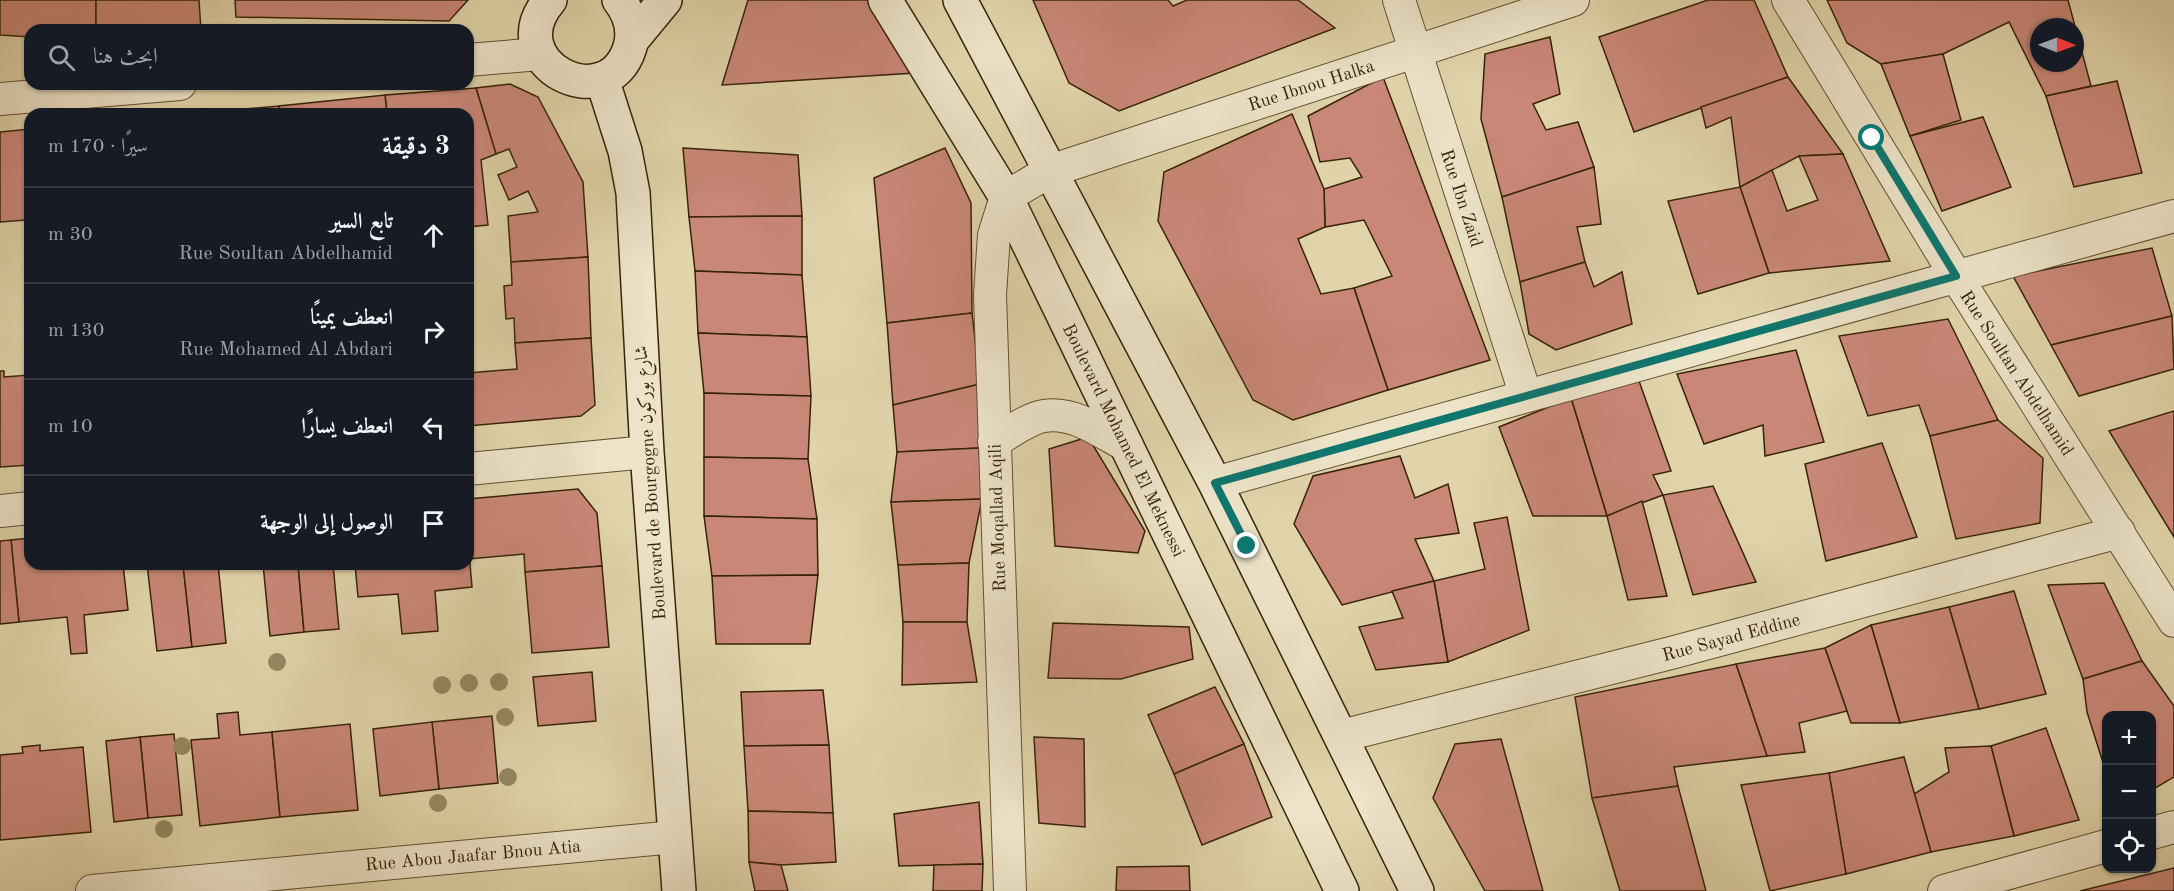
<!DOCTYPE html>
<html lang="ar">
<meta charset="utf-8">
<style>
:root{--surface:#171b24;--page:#242831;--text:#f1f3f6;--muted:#9ea1a6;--line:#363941}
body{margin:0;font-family:"Old Standard TT",Amiri,serif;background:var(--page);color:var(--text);direction:rtl}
.controls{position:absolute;right:18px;bottom:18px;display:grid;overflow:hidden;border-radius:12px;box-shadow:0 2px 4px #0004}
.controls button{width:54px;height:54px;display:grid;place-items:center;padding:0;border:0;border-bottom:2px solid var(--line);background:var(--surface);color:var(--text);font:30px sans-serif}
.compass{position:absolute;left:2030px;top:18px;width:54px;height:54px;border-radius:50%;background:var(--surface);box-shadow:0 2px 4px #0004;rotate:91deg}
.stop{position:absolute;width:18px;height:18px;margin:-14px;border:4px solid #0f766e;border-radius:50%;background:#fff}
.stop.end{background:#0f766e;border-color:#fff;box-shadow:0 2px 6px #0008}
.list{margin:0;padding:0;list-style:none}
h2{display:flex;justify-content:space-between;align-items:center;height:78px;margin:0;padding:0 24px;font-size:26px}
h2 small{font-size:20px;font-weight:400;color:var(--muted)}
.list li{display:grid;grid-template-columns:39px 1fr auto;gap:18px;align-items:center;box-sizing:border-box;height:96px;padding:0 24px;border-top:2px solid var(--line)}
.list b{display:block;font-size:22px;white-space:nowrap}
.list p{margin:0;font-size:20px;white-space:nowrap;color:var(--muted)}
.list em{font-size:20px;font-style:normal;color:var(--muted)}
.icon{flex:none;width:33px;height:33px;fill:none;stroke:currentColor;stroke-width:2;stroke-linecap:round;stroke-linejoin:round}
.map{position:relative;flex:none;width:2174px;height:891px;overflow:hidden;direction:ltr}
.search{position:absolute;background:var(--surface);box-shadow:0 2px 4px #0004;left:24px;top:24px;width:450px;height:66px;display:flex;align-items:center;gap:15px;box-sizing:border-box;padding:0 21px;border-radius:18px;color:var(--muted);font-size:22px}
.panel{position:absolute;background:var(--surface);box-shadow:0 2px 4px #0004;left:24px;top:108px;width:450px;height:462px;border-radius:18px;direction:rtl}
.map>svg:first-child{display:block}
</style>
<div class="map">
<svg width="2174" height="891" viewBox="0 0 2174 891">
<rect width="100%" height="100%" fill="#e1d4aa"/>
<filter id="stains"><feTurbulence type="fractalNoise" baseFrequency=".00333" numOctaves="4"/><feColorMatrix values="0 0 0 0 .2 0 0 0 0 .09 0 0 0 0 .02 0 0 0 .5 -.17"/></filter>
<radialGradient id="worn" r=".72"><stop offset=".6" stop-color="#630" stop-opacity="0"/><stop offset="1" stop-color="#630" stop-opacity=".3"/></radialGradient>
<g fill="#c98778" stroke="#372307" stroke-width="1.5" fill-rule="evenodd">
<polygon points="0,0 96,0 96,30 30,30 30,37 0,35"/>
<polygon points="96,0 199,0 201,30 96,30"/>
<polygon points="235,0 468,0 449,21 236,17"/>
<polygon points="748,0 875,0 915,73 722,85"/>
<polygon points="1033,0 1168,0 1173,6 1187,0 1298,0 1335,28 1119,111 1069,83"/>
<polygon points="1708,0 1754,0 1788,77 1634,132 1599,37"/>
<path d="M 1827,0 L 2068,0 L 2091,86 L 2046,96 L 2009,22 L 1943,54 L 1881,64 L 1847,43 ZM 2039,27 L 2075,27 L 2075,63 L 2039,63 Z"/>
<polygon points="1550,37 1560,94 1533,104 1546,130 1578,122 1594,167 1502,197 1481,119 1485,54"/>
<polygon points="1943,54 1961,120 1910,136 1881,64"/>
<polygon points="1383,77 1490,360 1388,390 1354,288 1392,276 1364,220 1325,227 1324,189 1362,177 1350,158 1320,162 1308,116"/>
<polygon points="1788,77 1843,154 1799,156 1740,187 1731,117 1706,128 1701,107"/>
<polygon points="2117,81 2142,173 2074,187 2046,96"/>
<polygon points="510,84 538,97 583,182 588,257 511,262 508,216 538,212 528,191 509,200 498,175 517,167 509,149 496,154 476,88"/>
<polygon points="476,88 496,154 481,160 488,225 468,227 468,114 387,114 385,95"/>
<polygon points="385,95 387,114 279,114 279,106"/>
<polygon points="279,106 279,114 191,114"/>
<polygon points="1292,114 1324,189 1325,227 1298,239 1321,294 1354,288 1388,390 1293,420 1253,400 1158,221 1164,172"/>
<polygon points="1983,117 2011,187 1942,211 1910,136"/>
<polygon points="30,129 30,264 26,220 0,222 0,132"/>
<polygon points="683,148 798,155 802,216 689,217"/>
<polygon points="945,148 971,203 972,313 887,323 874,178"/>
<polygon points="1843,154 1890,261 1769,273 1740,187 1772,170 1787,211 1818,200 1799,156"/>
<polygon points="1594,167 1601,224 1577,227 1585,262 1520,282 1502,197"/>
<polygon points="1740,187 1769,273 1698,294 1668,201"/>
<polygon points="802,216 802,275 695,271 689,217"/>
<polygon points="2152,248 2172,316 2051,345 2013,276"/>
<polygon points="588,257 591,338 515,343 514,318 506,319 504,286 512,285 511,262"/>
<polygon points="1585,262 1594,287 1622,272 1632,324 1556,350 1529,334 1520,282"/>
<polygon points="695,271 802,275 807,337 698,333"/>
<polygon points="972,313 980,384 893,405 887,323"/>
<polygon points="2172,316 2174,369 2079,396 2051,345"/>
<polygon points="1948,319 1998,420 1930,436 1919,405 1868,416 1839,336"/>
<polygon points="698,333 807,337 811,396 704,393"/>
<polygon points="591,338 595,405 581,416 468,426 468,373 517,369 515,343"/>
<polygon points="1796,350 1824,442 1765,456 1763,425 1704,444 1677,374"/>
<polygon points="0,371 4,371 4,377 30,375 30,465 0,467"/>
<polygon points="1639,381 1671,471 1653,475 1663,495 1607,516 1571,398"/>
<polygon points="980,384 979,448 897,452 893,405"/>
<polygon points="704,393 811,396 808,459 704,457"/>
<polygon points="1571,398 1607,516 1533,516 1499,427"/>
<polygon points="2174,411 2174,537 2109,431"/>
<polygon points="1998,420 2043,458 2040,523 1956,539 1930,436"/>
<polygon points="1088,437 1145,531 1138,553 1055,546 1049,449"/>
<polygon points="1882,443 1917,537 1826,561 1805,464"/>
<polygon points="979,448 982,499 891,502 897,452"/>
<polygon points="1400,456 1415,498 1448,484 1459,533 1415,539 1434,581 1342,605 1294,524 1313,476"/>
<polygon points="704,457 808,459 817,519 704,516"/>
<polygon points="1713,486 1756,582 1693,595 1663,495"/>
<polygon points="578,489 597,513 602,566 525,572 524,554 469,559 468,499"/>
<polygon points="982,499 969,563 898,565 891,502"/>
<polygon points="1642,501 1667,596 1628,600 1607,516"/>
<polygon points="704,516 817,519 818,575 712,576"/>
<polygon points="1507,517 1529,630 1448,662 1434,581 1485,569 1474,523"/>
<polygon points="30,538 30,564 123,564 128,610 84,615 87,653 71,654 67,617 19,622 11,540"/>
<polygon points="11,540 19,622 0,624 0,541"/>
<polygon points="468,542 472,587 435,591 438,631 402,634 398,594 358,597 355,564 468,564"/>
<polygon points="969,563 967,622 903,622 898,565"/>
<polygon points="147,564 183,564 192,647 157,651"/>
<polygon points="183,564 218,564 226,643 192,647"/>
<polygon points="263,564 298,564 304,632 270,636"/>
<polygon points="298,564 333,564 339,629 304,632"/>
<polygon points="602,566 609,647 532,653 525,572"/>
<polygon points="818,575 810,644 716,644 712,576"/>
<polygon points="1434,581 1448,662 1376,670 1359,627 1403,618 1392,591"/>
<polygon points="2104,583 2142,661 2083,679 2048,585"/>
<polygon points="2014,591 2046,694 1979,709 1949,607"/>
<polygon points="1949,607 1979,709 1900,723 1871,625"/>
<polygon points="903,622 967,622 977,682 902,685"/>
<polygon points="1053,623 1189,627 1193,659 1121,679 1048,678"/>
<polygon points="1871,625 1900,723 1851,723 1825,648"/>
<polygon points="1825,648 1847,711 1799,723 1805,752 1767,756 1736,664"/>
<polygon points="2142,661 2174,706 2174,777 2152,790 2152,716 2106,716 2106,772 2087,712 2083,679"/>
<polygon points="1736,664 1767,756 1674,767 1678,786 1592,798 1575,697"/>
<polygon points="592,672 596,721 538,726 533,677"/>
<polygon points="1215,687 1244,744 1174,774 1148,715"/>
<polygon points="823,690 829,745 744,746 741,692"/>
<polygon points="238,712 240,735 272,732 280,817 200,826 191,740 219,738 217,714"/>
<polygon points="492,716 498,783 439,789 432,722"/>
<polygon points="432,722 439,789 380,796 373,729"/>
<polygon points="350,724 358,810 280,817 272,732"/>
<polygon points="2046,728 2079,820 2014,836 1991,746"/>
<polygon points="174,734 182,815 148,818 140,737"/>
<polygon points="140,737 148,818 114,822 106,741"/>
<polygon points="1034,737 1084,739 1085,827 1039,823"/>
<polygon points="1501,739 1543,891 1485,891 1433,798 1455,744"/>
<polygon points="1244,744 1272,817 1202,845 1174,774"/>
<polygon points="40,745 40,751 83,747 91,832 0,840 0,755 23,753 22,747"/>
<polygon points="829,745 833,813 748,811 744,746"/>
<polygon points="1991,746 2014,836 1931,852 1914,794 1949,772 1945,748"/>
<polygon points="1904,757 1931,852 1846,874 1829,773"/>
<polygon points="1829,773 1846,874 1770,891 1741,785"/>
<polygon points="1678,786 1706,891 1620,891 1592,798"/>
<polygon points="979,802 983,864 899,866 894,814"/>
<polygon points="748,811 833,813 836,862 781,865 749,862"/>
<polygon points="749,862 781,865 788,891 755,891"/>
<polygon points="983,864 982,891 933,891 934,865"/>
<polygon points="1189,866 1190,891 1116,891 1117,867"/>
<polygon points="2174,868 2174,891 2080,891"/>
</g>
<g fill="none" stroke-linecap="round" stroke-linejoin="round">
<g stroke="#624f30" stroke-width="34">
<g id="street">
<polyline points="1399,0 1526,396"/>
<polyline points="1788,0 1956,276 2174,621"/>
<polyline points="468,60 540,54"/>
<polyline points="0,99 180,84"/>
<path d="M 994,442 C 1009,433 1027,419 1044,416 C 1074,411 1103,433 1127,446"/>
<polyline points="468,469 647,452"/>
<polyline points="1215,483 2174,216"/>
<polyline points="0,511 30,508"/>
<polyline points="1341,736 1671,653 2119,532"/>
<polyline points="2152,833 2174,827"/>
<polyline points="92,891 675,837"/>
<polyline points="1010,891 990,295 994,235 1006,197 1050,171 1573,0"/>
<polyline points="1944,891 2106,846"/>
</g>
</g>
<g stroke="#372307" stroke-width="36">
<g id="secondary">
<path d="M 550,0 C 496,63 608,120 630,47 C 635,29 630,14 619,0"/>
<polyline points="885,0 1006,197 1342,891"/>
<polyline points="960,0 1215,483 1417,891"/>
<polyline points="632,40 665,0"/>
<polyline points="602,79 625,151 633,193 647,452 679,891"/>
</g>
</g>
<use href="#street" stroke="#ece3c8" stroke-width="32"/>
<use href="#secondary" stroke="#ece3c8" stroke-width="33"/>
</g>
<g fill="#958862">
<circle cx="277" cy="662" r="9"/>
<circle cx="499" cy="682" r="9"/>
<circle cx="469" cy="683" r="9"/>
<circle cx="442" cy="685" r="9"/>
<circle cx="505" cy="717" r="9"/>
<circle cx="182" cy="746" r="9"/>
<circle cx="508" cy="777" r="9"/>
<circle cx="438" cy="803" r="9"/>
<circle cx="164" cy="829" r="9"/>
</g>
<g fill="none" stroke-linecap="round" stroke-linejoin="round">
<polyline stroke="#0f766e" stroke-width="8" points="1247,546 1215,483 1956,276 1872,138"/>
</g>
<g text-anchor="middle" stroke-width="5" stroke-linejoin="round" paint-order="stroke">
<g font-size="18" fill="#372307" stroke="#ece3c8">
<text transform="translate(1311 85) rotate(-18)" y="6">Rue Ibnou Halka</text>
<text transform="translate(1462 198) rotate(72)" y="6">Rue Ibn Zaid</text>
<text transform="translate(2017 373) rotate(57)" y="6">Rue Soultan Abdelhamid</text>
<text transform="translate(1124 440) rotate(64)" y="6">Boulevard Mohamed El Meknessi</text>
<text transform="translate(650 483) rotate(-94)" y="6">Boulevard de Bourgogne شارع بوركون</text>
<text transform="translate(997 518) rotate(-92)" y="6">Rue Moqallad Aqili</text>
<text transform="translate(1731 637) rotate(-15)" y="6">Rue Sayad Eddine</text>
<text transform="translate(473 855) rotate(-5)" y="6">Rue Abou Jaafar Bnou Atia</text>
</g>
</g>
<rect width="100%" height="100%" filter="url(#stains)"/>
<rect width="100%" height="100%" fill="url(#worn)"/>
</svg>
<div class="controls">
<button>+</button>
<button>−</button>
<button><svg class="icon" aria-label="locate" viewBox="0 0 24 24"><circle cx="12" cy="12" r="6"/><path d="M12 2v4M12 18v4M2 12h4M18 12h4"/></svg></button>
</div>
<svg class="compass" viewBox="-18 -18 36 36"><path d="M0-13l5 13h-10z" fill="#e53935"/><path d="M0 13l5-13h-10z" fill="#9ea1a6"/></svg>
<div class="stop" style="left:1872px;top:138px"></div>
<div class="stop end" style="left:1247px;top:546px"></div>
<div class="search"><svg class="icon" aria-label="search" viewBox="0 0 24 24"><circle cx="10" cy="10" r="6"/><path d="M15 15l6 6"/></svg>ابحث هنا</div>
<section class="panel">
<h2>3 دقيقة<small>سيرًا · 170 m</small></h2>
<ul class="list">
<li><svg class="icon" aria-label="ahead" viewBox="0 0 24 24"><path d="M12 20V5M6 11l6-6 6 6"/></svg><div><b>تابع السير</b><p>Rue Soultan Abdelhamid</p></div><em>30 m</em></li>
<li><svg class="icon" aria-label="right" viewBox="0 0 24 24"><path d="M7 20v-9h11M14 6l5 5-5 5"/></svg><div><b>انعطف يمينًا</b><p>Rue Mohamed Al Abdari</p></div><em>130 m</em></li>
<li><svg class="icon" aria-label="left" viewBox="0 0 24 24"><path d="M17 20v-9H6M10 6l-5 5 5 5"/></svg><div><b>انعطف يسارًا</b></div><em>10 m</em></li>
<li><svg class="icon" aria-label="arrive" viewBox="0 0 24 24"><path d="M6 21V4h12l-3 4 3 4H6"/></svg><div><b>الوصول إلى الوجهة</b></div></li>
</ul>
</section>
</div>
